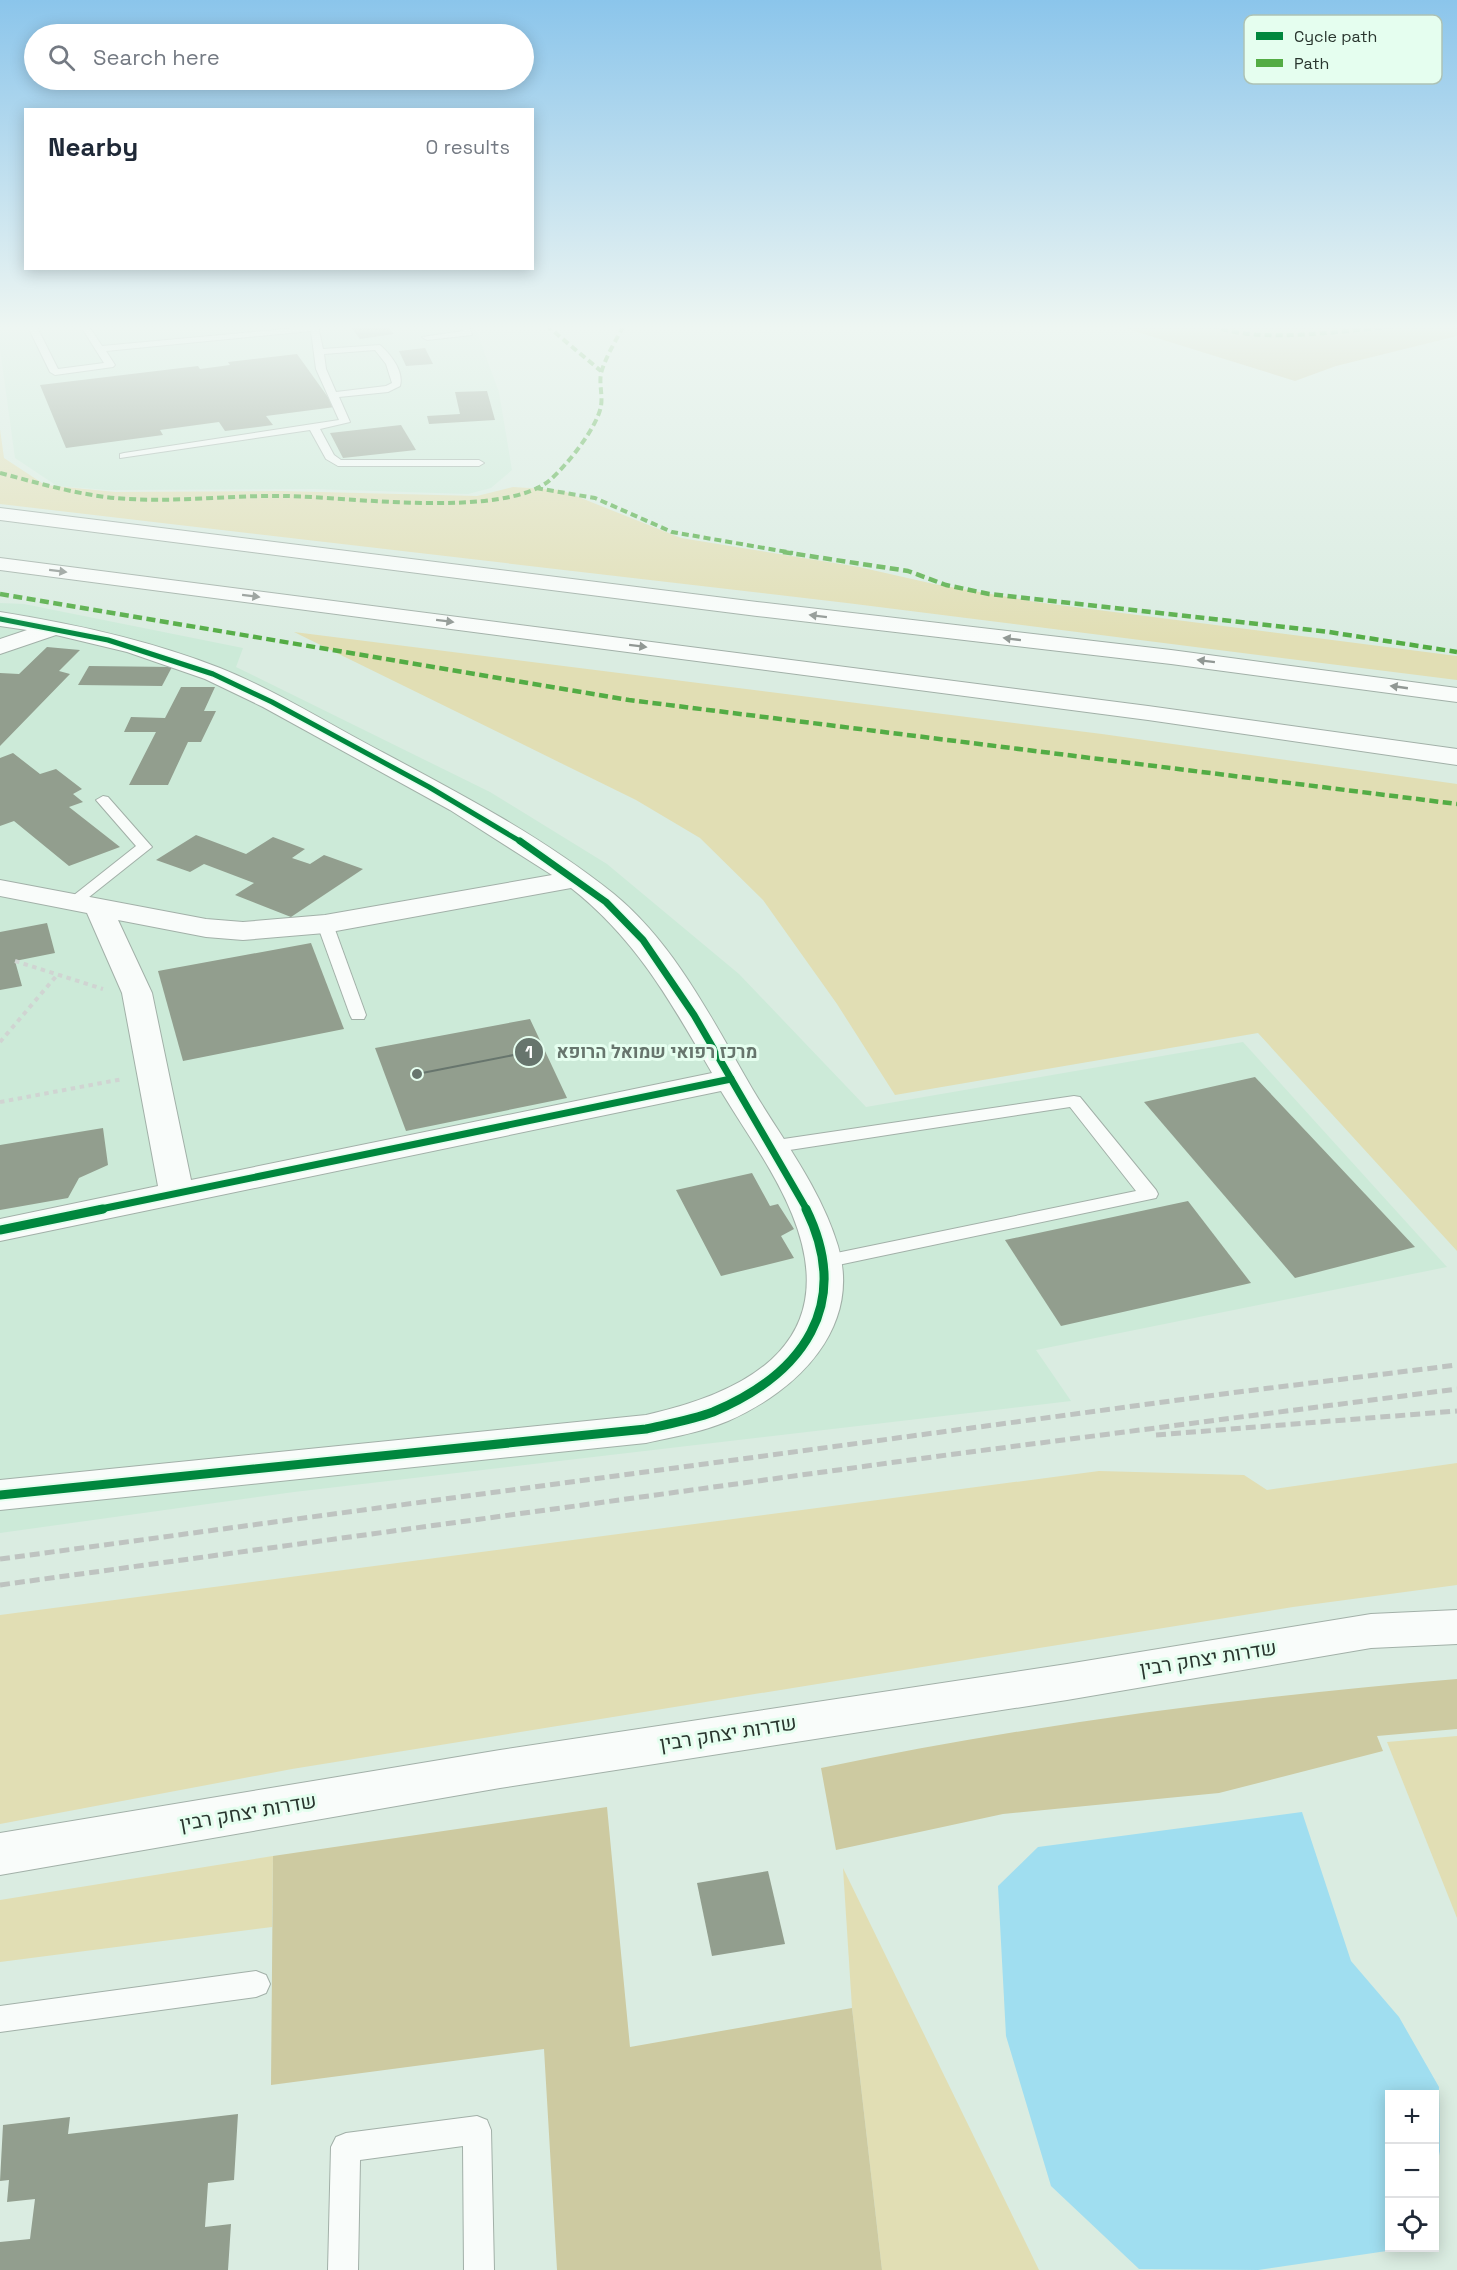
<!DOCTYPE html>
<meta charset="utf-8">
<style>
:root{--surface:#fff;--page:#f6f6f7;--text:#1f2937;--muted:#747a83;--line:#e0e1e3}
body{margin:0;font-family:"Space Grotesk",Heebo,sans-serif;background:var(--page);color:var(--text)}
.controls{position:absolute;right:18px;bottom:18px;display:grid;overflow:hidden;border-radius:0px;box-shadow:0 3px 15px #0003}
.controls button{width:54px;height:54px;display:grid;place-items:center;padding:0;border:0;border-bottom:2px solid var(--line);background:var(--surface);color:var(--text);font:30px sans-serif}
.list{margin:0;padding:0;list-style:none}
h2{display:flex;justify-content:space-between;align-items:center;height:78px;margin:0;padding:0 24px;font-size:26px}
h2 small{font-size:20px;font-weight:400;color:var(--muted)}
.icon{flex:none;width:33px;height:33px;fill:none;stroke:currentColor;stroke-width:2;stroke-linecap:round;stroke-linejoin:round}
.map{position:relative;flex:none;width:1457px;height:2270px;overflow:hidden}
.search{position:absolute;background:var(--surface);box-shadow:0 3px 15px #0003;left:24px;top:24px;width:510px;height:66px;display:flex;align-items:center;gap:15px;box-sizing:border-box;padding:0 21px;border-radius:33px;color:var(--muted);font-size:22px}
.panel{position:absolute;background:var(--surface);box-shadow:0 3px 15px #0003;left:24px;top:108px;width:510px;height:162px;border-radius:0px}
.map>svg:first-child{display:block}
</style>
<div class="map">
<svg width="1457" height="2270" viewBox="0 0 1457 2270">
<rect width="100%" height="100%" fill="#daece1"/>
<g fill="#ccead8">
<polygon points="0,325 474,325 499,392 512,470 491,488 468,494 315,489 107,490 57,486 15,458 0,349"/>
<polygon points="0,603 24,604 243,648 236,667 490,792 607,864 739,974 866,1107 1243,1042 1447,1267 1036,1350 1071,1401 294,1492 0,1533"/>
</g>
<g fill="#e1deb4">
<polygon points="0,429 4,458 45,485 115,492 281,491 477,496 513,487 561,490 681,538 859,567 934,584 1036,602 1457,656 1457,680 847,603 0,504"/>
<polygon points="294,632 1102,734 1457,784 1457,1251 1258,1033 895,1095 837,1004 763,900 700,838 636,800"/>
<polygon points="1457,1463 1457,1585 1293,1607 292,1769 0,1824 0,1615 1099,1471 1244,1475 1267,1490"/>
<polygon points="1457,1736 1457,1918 1387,1742"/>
<polygon points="273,1856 272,1927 0,1962 0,1900"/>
<polygon points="843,1868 1039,2270 882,2270 852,2008"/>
</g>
<g fill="#cdcaa1">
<polygon points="1115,325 1457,325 1457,336 1336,366 1295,381"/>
<path d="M 1457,1679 L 1457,1729 L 1377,1736 L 1383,1751 L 1219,1793 L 1003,1814 L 836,1850 L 821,1768 C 1031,1724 1243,1697 1457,1679 Z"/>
<polygon points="607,1807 630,2047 852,2008 882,2270 557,2270 544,2049 271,2085 273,1856"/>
</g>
<polygon fill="#a0def0" points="1302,1812 1351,1961 1399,2017 1439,2087 1440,2151 1435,2174 1434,2094 1390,2094 1390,2248 1407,2248 1258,2270 1139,2269 1051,2186 1006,2036 998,1886 1038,1847"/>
<g fill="#929e8e">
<polygon points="349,325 386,325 394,334 360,339"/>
<polygon points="425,348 433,364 406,366 399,351"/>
<polygon points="297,354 335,407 266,416 273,425 225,431 219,422 160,430 163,435 66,448 40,385 198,366 200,369 230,365 228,362"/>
<polygon points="487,391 495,420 429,424 427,416 460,414 455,392"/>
<polygon points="401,425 416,450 343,458 330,433"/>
<polygon points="47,647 80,650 59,671 70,674 0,746 0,673 19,674"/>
<polygon points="89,666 172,667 162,686 78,685"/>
<polygon points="181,687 215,687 204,711 216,711 201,742 188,742 168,785 129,785 156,732 124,732 131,717 165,718"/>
<polygon points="13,753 40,774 56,769 82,789 73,794 83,802 69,807 120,847 69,866 14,821 0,826 0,758"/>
<polygon points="196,835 246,854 273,837 305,849 292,858 310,864 324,855 363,869 291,917 235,895 254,883 204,864 190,872 156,860"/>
<polygon points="47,923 55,953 15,961 22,986 0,990 0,932"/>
<polygon points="311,943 344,1029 183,1061 158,971"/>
<polygon points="530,1019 567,1098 406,1131 375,1048"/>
<polygon points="1255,1077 1415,1247 1295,1278 1144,1102"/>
<polygon points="103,1128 108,1165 79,1178 68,1198 0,1210 0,1145"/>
<polygon points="752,1173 770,1206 778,1204 794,1229 781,1236 794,1258 721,1276 676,1190"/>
<polygon points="1188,1201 1251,1283 1061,1326 1005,1240"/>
<polygon points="768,1871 785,1944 712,1956 697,1883"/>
<polygon points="238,2114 234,2180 208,2183 205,2227 231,2224 228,2270 0,2270 0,2242 30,2239 35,2199 7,2202 9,2180 0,2181 3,2125 70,2117 68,2134"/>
</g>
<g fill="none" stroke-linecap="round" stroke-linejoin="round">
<g stroke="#a2b0a8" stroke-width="2">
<g id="lane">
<path d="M 27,325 L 36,325 L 58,369 L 104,363 L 80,325 L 88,325 L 102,346 L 318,326 L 323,349 L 380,345 C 391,355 404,371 400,386 L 388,392 L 339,397 L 350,422 L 320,429 L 334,455 L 341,460 L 479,460 L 484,463 L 479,466 L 338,466 L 326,459 L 310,430 L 120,458 L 120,454 L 124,453 L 339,420 L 316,369 L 311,331 L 106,351 L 115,365 L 113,367 L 55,375 L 50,372 ZM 375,350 L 386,364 L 392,383 L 386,386 L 336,392 L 326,369 L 324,354 Z"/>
<polygon points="461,325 469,325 472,335 427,340 422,337 463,331"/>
<polygon points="103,796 108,797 152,847 79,905 69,905 66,902 69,899 136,846 96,800"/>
<polygon points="325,919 333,924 366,1015 364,1019 352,1019 350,1015 317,924"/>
<polygon points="1074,1096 1080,1097 1156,1190 1158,1194 1156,1198 824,1268 817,1267 814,1262 817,1257 1136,1191 1070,1107 770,1153 761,1147 770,1141"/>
<polygon points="256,1971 266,1975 270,1984 266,1993 256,1997 0,2032 0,2006"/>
<polygon points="477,2116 487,2120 491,2130 494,2270 464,2270 463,2146 360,2160 358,2270 328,2270 331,2147 336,2137 346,2133"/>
</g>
</g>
<g stroke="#a2b0a8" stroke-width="2">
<path id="street" d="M 0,612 C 75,624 149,640 220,668 C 277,691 330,725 384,753 C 463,795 544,838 614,894 C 676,945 714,1023 753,1090 C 783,1140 821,1189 838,1246 C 862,1328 797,1391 728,1421 C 702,1432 673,1437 646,1443 L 0,1510 L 0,1480 L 646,1415 C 754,1391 843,1339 792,1214 C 774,1170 745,1131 721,1091 L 0,1241 L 0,1219 L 158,1186 L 122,993 L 87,913 L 0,896 L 0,880 L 206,919 L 243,922 L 325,915 L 552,875 L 450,810 L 263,707 L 205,679 L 127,652 L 56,635 L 0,654 L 0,639 L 27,630 L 0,626 ZM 571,888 C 636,939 671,1002 712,1073 L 191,1180 L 152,993 L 118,920 L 206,937 L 243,940 L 325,933 Z"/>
</g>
<g stroke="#a2b0a8" stroke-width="2">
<polygon id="secondary" points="1457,1610 1457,1644 1371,1648 1067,1700 500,1788 0,1875 0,1833 500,1750 1067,1664 1371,1614"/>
</g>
<g stroke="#a2b0a8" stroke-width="2">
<g id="highway">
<polygon points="0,508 757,602 1171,650 1457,688 1457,702 1171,664 757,616 0,520"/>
<polygon points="0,558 1148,706 1457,749 1457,765 1148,720 0,570"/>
</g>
</g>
<g stroke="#d0d4d2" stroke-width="4" stroke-dasharray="4.5 4.5" stroke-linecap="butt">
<polyline points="15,961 103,989"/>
<polyline points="0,1042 58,974"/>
<polyline points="0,1102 123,1079"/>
</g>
<use href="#lane" fill="#f9fcfa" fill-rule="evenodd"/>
<use href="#street" fill="#f9fcfa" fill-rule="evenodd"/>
<use href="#secondary" fill="#f9fcfa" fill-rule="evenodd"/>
<use href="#highway" fill="#f9fcfa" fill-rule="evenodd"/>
<g stroke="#bec3c0" stroke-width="5" stroke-dasharray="10 5" stroke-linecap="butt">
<polyline points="1156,1435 1457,1411"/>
<polyline points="0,1559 1238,1392 1457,1365"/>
<polyline points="0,1585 947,1455 1457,1389"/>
</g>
<g stroke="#53ac44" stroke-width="4" stroke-dasharray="7 4" stroke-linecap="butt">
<polyline points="546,325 601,371"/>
<path d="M 1211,325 C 1257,346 1356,329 1408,325"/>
<path d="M 0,473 C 42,484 85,497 129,499 C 181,502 234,495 287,496 C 349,497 504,519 550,480 C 567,465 597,428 601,406 C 603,394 598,381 602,370 C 607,354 617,339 624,325"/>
<polyline points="536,488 595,498 672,532 793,553"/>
</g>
<g stroke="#53ac44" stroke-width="4.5" stroke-dasharray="9 4.5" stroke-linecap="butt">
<polyline points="783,552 908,571 946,585 989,594 1329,632 1457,652"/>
<polyline points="0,594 629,700 1457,804"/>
</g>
<g stroke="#e5feef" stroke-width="8">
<polyline id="cycleway-far2" points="0,619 108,640 213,674 272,702 429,787 523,843"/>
</g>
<g stroke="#e5feef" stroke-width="10">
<g id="cycleway-far1">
<polyline points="520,841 606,902 643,940 694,1015 807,1210"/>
<polyline points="96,1210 731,1079"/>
</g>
</g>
<g stroke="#e5feef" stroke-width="13">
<g id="cycleway">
<polyline points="0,1230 103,1209"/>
<path d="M 0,1495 L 646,1429 C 668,1424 692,1420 713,1412 C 803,1374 853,1305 806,1209"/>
</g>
</g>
<use href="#cycleway-far2" stroke="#00873e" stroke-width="5"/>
<use href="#cycleway-far1" stroke="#00873e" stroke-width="7"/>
<use href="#cycleway" stroke="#00873e" stroke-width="9"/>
</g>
<defs><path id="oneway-solid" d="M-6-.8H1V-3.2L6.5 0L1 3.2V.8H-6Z" transform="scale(1.5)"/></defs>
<g fill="#919894">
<use href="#oneway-solid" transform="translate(58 571) rotate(7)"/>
<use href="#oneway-solid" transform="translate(251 596) rotate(7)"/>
<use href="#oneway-solid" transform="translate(818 616) rotate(-173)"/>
<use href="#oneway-solid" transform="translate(445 621) rotate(7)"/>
<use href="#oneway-solid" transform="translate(1012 639) rotate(-173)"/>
<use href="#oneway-solid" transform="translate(638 646) rotate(7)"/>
<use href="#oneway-solid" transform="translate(1206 661) rotate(-173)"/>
<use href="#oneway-solid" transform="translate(1399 687) rotate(-172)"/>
</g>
<linearGradient id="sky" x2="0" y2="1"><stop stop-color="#8bc5eb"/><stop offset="0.51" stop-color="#eef6f2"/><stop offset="1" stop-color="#eef6f2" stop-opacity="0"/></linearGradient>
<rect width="1457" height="642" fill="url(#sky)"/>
<g text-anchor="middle" stroke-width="6" stroke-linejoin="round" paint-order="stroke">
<g font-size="20" fill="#29352e" stroke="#e5feef">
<text transform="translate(1208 1658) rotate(-9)" y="7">שדרות יצחק רבין</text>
<text transform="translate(728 1733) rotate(-9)" y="7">שדרות יצחק רבין</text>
<text transform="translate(248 1812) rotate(-10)" y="7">שדרות יצחק רבין</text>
</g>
</g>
<rect x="1244" y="15" width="198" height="69" rx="9" fill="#e5feef" stroke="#adc2b5" stroke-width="1.5"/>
<rect x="1256" y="32" width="27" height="8" fill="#00873e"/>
<rect x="1256" y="59" width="27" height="8" fill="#53ac44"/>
<g font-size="16" fill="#29352e">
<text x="1294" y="42">Cycle path</text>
<text x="1294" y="69">Path</text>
</g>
<path fill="none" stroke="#67756d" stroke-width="2" d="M417 1074L529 1052"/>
<g fill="#67756d" stroke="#e5feef" stroke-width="2">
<circle cx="417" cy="1074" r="6"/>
<circle cx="529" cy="1052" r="15"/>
</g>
<g font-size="18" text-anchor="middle" font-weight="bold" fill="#fff">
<text x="529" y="1058">1</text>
</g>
<g font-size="18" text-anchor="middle" font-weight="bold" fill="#67756d" stroke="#e5feef" stroke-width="6" stroke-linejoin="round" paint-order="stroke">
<text x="657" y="1058">מרכז רפואי שמואל הרופא</text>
</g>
</svg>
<div class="controls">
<button>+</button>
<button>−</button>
<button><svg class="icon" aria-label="locate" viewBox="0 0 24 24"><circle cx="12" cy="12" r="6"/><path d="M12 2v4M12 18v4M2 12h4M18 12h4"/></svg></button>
</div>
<div class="search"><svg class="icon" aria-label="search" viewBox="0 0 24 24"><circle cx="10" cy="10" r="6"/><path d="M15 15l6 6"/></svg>Search here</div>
<section class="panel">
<h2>Nearby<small>0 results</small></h2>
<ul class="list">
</ul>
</section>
</div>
